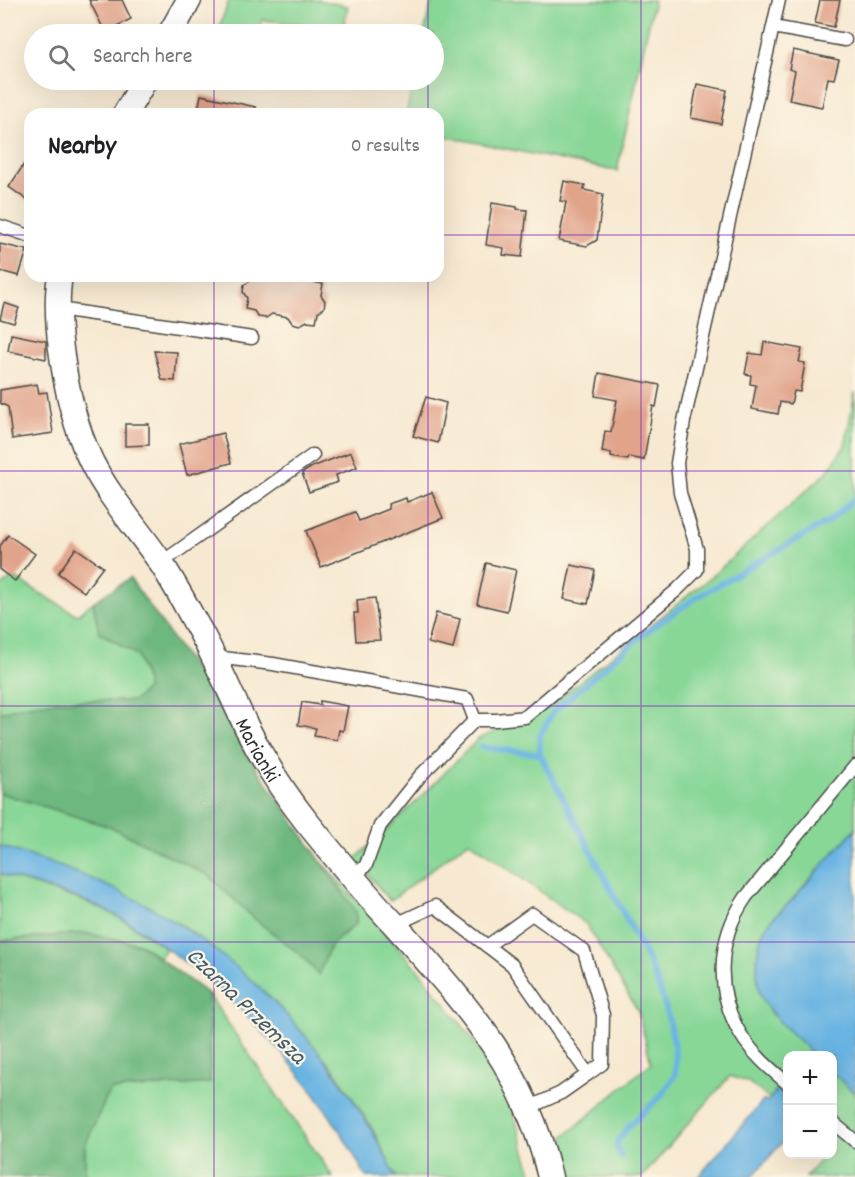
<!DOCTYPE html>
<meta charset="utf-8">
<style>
:root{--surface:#fff;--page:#f6f6f6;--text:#202124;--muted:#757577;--line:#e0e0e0}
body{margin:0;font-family:Dekko,sans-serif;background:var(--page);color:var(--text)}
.controls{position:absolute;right:18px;bottom:18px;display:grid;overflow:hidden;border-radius:12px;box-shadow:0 6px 24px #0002}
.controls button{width:54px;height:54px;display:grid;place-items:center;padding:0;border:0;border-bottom:2px solid var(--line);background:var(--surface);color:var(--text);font:30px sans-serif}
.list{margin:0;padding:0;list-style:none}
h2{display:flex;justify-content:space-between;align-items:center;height:78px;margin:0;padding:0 24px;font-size:26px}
h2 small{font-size:20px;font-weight:400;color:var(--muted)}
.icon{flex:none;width:33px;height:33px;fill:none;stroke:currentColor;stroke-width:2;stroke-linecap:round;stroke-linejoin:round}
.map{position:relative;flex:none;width:855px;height:1177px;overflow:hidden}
.search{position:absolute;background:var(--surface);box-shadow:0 6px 24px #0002;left:24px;top:24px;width:420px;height:66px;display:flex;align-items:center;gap:15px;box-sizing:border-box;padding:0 21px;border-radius:33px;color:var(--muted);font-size:22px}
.panel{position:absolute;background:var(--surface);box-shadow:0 6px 24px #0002;left:24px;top:108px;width:420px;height:174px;border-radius:18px}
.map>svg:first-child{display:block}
</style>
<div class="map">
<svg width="855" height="1177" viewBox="0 0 855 1177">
<rect width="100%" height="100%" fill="#fcf5e5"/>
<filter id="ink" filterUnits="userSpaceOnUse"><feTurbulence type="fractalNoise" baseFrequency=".0167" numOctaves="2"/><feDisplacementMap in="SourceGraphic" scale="12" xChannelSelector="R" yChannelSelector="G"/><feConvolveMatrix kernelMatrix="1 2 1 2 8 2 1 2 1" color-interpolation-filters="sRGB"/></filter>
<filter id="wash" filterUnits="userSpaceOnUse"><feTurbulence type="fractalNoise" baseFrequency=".008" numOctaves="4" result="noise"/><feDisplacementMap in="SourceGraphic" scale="24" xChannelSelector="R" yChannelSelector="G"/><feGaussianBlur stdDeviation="1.35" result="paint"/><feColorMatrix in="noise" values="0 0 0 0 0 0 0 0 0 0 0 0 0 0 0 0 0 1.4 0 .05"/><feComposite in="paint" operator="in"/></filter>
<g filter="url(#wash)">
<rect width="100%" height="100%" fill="#f7e9d1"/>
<g fill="#88d797" stroke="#5a8161" stroke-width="1.5">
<polygon points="229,0 318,0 348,6 342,34 303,34 304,24 262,20 259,34 217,34"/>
<polygon points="432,0 654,0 617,171 438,135 438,114 406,114 414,80 434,80 434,34 424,34"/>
<polygon points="855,392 855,829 789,903 771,920 758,954 760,994 770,1012 815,1055 788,1056 787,1112 748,1082 730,1076 642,1177 570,1177 561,1139 651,1063 638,1011 586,924 469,841 390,901 355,859 420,798 478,739 549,706 711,577 826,473 845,446"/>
<path d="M 13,577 L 77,615 L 93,602 L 99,632 L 137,655 L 148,688 L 134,701 C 90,701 42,697 0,713 L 0,587 Z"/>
<polygon points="0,793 111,827 208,875 256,920 301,955 319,975 328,948 356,924 356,912 322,862 421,973 468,1033 497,1076 514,1115 533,1177 396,1177 372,1128 333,1068 219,953 183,926 147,906 104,885 0,846"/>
<polygon points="0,874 83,901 115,915 166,948 160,958 141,944 84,933 0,941"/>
<polygon points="208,994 333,1177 85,1177 85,1145 110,1090 210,1083"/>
<polygon points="833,1072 855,1094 855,1177 805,1177 825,1155 832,1154"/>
</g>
<g fill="#6eb880" stroke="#4c7256" stroke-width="1.5">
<path d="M 130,578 L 181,651 L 215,696 L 247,754 L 356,912 L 356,924 C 330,942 329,946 319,975 L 301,955 L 256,920 L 208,875 L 111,827 L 0,793 L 0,713 C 42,697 90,701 134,701 L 148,688 L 137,655 L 99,632 L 93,602 Z"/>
<polygon points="84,933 141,945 208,994 210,1083 110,1090 85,1145 85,1177 0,1177 0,941"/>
</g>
<g fill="#69b4e2" stroke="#4a7086" stroke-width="1.5">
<path d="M 855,829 L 855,1094 L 835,1075 L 833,1077 L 832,1056 L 806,1055 L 810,1051 C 793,1034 771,1018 761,996 C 755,981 756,947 763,932 C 770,919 781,911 791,901 C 812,877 833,853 855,829 Z"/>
<path d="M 0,846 C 63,866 128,890 183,927 C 277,989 348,1076 396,1177 L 366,1177 C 323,1094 267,1027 194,969 C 169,950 143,930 115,915 C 80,896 38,886 0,874 Z"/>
<polygon points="787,1077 787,1137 752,1177 698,1177 763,1101 768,1101"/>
</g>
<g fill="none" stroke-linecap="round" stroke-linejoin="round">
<g stroke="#69b4e2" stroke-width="6">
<polyline points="481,747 540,754"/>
<path d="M 621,1156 L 617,1148 L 617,1142 L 630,1125 L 661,1096 L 675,1075 C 678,1040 662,993 649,962 L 540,754 L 540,735 L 553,712 L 643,634 L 697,597 L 829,521 L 855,498"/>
</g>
</g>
<g id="blocks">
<g fill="#e1a38a">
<polygon points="89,0 122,0 131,19 105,32"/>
<polygon points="820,0 840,0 834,27 815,23"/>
<polygon points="793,50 839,60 834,79 828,78 822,107 789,100 795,71 789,69"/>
<polygon points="697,84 727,90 721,124 691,118"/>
<polygon points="201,95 256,107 256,114 197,114"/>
<polygon points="30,155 30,202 9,187"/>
<polygon points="564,181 585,185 584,190 603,194 597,240 587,246 559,241 566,202 560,201"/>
<polygon points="492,203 517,207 517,209 527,210 522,257 503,255 504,248 486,245"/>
<polygon points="0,244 27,250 19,276 0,271"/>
<polygon points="251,276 300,276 299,279 323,284 321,295 325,301 324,308 318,312 316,322 307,321 300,325 292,323 288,317 272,314 266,318 258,317 254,311 245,309 247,298 243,292 244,285 250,281"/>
<polygon points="4,303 19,308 14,323 0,319"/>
<polygon points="11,334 46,341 46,359 8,351"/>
<polygon points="764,342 802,349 799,362 805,363 800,392 794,391 791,404 780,402 778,414 752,409 756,385 750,384 751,375 745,374 749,353 762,355"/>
<polygon points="154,351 177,352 175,381 162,380"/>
<polygon points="599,373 660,385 656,407 653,406 644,460 629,457 628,460 611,457 611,453 602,452 605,431 611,432 617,400 595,396"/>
<polygon points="37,384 39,393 47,392 53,433 12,439 8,407 0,403 0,390"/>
<polygon points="426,397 446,403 438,443 413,436"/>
<polygon points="125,424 149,424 149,445 125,446"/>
<polygon points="223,433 231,463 187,475 179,444"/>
<polygon points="351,452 357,467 336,475 338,482 309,492 302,473 312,467"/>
<polygon points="432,492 443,518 321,567 306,531 355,512 359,521 389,509 388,504 406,498 407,502"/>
<polygon points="8,535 35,554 15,581 0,570 0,546"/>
<polygon points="76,548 103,567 84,592 58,573"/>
<polygon points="486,563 516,570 507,611 477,604"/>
<polygon points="571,565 595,570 588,604 564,599"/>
<polygon points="375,598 380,640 356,641 354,613 358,613 357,600"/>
<polygon points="436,613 460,619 453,649 428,643"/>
<polygon points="320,701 348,706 343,731 339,730 337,740 314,736 316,728 298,725 302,702 320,705"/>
</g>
</g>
</g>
<g filter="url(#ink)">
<use href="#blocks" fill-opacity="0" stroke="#4a4844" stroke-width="1.5"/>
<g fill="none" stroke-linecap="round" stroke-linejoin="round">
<g stroke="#4a4844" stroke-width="15">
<g id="service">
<polyline points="773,27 845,40"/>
<polyline points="0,226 30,236"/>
<polyline points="59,309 252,338"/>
<polyline points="161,563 313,455"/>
<polyline points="215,657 273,664 467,699 475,720"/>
<polyline points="354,878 366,865 380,826 420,776 475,720 496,720 525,717 677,590 697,570 697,549 680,493 677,463 684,421 779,0"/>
<polyline points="394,925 435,906 512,965 588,1074 561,1093 528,1108"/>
<polyline points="487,946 532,914 584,951 603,1015 602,1064 588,1074"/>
<path d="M 788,1084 C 772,1070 757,1058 745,1041 C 714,996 716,940 746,897 L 855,766"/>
<polyline points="832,1122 855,1141"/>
</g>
</g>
<g stroke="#4a4844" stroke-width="27">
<g id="minor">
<polyline points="170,34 189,0"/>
<polyline points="125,114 145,80"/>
<path id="s1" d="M 60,276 C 56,299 58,326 61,349 C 66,388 74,425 91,461 C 109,497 136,527 159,560 C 174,582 186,606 199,629 C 217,661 231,695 247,728 C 263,760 284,793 306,821 C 335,857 364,892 395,925 C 468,1007 524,1066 550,1177"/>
</g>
</g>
<use href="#service" stroke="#fff" stroke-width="12"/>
<use href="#minor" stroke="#fff" stroke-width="24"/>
</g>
</g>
<path fill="none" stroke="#7b2cbf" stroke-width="1.5" stroke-opacity="0.55" d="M 214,0 L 214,34M 428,0 L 428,34M 641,0 L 641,1177M 214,80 L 214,114M 428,80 L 428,114M 0,235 L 30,235M 438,235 L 855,235M 214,276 L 214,1177M 428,276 L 428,1177M 0,471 L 855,471M 0,706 L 855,706M 0,942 L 855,942"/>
<g text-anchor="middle" stroke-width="4.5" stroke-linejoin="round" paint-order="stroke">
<g font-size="22" fill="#2b2b2b" stroke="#fcf5e5">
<text dy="8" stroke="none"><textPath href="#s1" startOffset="524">Marianki</textPath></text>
</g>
<g font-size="24" font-style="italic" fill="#415b6b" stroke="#fcf5e5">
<text transform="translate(247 1005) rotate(44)" y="8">Czarna Przemsza</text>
</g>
</g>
</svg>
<div class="controls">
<button>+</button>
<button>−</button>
</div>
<div class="search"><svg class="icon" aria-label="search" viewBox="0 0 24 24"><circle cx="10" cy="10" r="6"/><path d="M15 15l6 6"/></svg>Search here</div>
<section class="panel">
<h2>Nearby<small>0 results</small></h2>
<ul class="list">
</ul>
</section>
</div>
